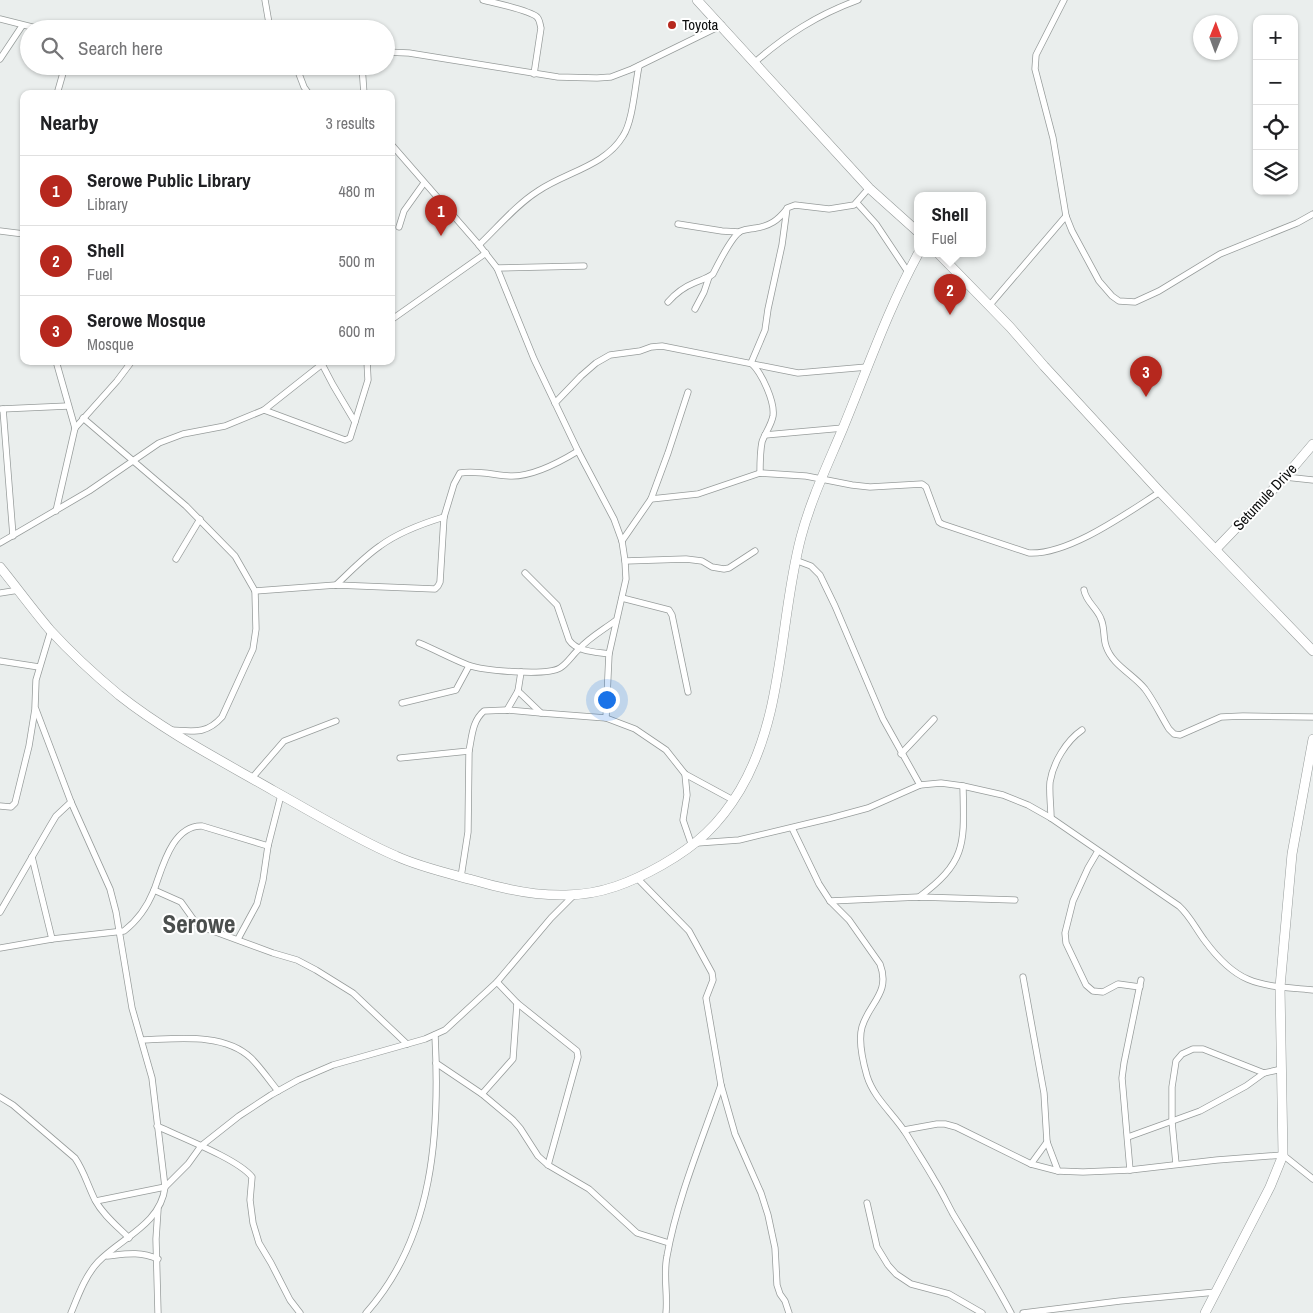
<!DOCTYPE html>
<meta charset="utf-8">
<style>
:root{--surface:#fff;--page:#f6f6f6;--text:#202124;--muted:#757577;--line:#e0e0e0;--accent:#b6281e}
body{margin:0;font-family:"Archivo Narrow",sans-serif;background:var(--page);color:var(--text)}
.controls{position:absolute;right:15px;top:15px;display:grid;overflow:hidden;border-radius:10px;box-shadow:0 1px 4px #0004}
.controls button{width:45px;height:45px;display:grid;place-items:center;padding:0;border:0;border-bottom:1px solid var(--line);background:var(--surface);color:var(--text);font:25px sans-serif}
.compass{position:absolute;left:1193px;top:15px;width:45px;height:45px;border-radius:50%;background:var(--surface);box-shadow:0 1px 4px #0004;rotate:1deg}
.you{position:absolute;left:606px;top:699px;width:18px;height:18px;margin:-12px;border:4px solid #fff;border-radius:50%;background:#1a73e8;box-shadow:0 0 0 8px #1a73e833}
.badge{display:grid;place-items:center;width:32px;height:32px;border-radius:50%;background:var(--accent);color:#fff;font-size:16px;font-weight:700}
.pin{position:absolute;translate:-50% -41px;filter:drop-shadow(0 1px 2px #0008)}
.pin::after{content:'';position:absolute;top:26px;width:18px;height:15px;background:inherit;clip-path:polygon(0 0,100% 0,50% 100%)}
.popup{position:absolute;left:914px;top:192px;width:72px;height:65px;box-sizing:border-box;display:grid;place-content:center;border-radius:10px;background:var(--surface);filter:drop-shadow(0 1px 4px #0005);font-size:16px;white-space:nowrap;color:var(--muted)}
.popup b{font-size:19px;color:var(--text)}
.popup::after{content:'';position:absolute;left:50%;top:100%;margin-left:-10px;border:10px solid transparent;border-top-color:var(--surface)}
.list{margin:0;padding:0;list-style:none}
h2{display:flex;justify-content:space-between;align-items:center;height:65px;margin:0;padding:0 20px;font-size:21px}
h2 small{font-size:16px;font-weight:400;color:var(--muted)}
.list li{display:grid;grid-template-columns:32px 1fr auto;gap:15px;align-items:center;box-sizing:border-box;height:70px;padding:0 20px;border-top:1px solid var(--line)}
.list b{display:block;font-size:19px;white-space:nowrap}
.list p{margin:0;font-size:16px;white-space:nowrap;color:var(--muted)}
.list em{font-size:16px;font-style:normal;color:var(--muted)}
.icon{flex:none;width:28px;height:28px;fill:none;stroke:currentColor;stroke-width:2;stroke-linecap:round;stroke-linejoin:round}
.map{position:relative;flex:none;width:1313px;height:1313px;overflow:hidden}
.search{position:absolute;background:var(--surface);box-shadow:0 1px 4px #0004;left:20px;top:20px;width:375px;height:55px;display:flex;align-items:center;gap:12px;box-sizing:border-box;padding:0 18px;border-radius:28px;color:var(--muted);font-size:19px}
.panel{position:absolute;background:var(--surface);box-shadow:0 1px 4px #0004;left:20px;top:90px;width:375px;height:275px;border-radius:10px}
.map>svg:first-child{display:block}
</style>
<div class="map">
<svg width="1313" height="1313" viewBox="0 0 1313 1313">
<rect width="100%" height="100%" fill="#eaeeed"/>
<g fill="none" stroke-linecap="round" stroke-linejoin="round">
<g stroke="#979c9b" stroke-width="7">
<g id="street">
<polyline points="265,0 270,29"/>
<path d="M 483,0 C 495,3 529,10 537,17 C 540,20 540,25 541,28 L 534,74"/>
<polyline points="1064,0 1036,55 1035,69 1053,138 1066,216 1072,231 1099,281 1112,296 1119,301 1135,302 1159,291 1220,254 1297,223 1313,214"/>
<polyline points="0,19 40,29"/>
<polyline points="386,52 409,53 558,77 597,78 611,77 632,69 722,25"/>
<polyline points="0,59 22,26"/>
<path d="M 754,63 C 786,35 817,15 858,0"/>
<polyline points="296,66 304,87 309,94"/>
<polyline points="362,66 364,94"/>
<polyline points="57,94 65,66"/>
<polyline points="391,144 479,245 497,268 534,359 578,451 614,519 622,541 625,561 626,579 609,654 606,718"/>
<polyline points="857,203 876,224 908,272"/>
<polyline points="678,224 722,231 739,232"/>
<polyline points="399,227 404,211 424,183"/>
<polyline points="0,231 24,234"/>
<path d="M 479,245 C 498,227 516,205 538,191 C 566,172 605,166 623,136 C 633,121 635,85 639,66"/>
<polyline points="497,268 584,266"/>
<path d="M 668,302 C 675,294 684,287 694,283 C 701,280 708,278 713,274 C 718,264 733,235 741,231 C 746,229 751,229 756,228 C 770,226 778,220 786,210"/>
<polyline points="989,306 1066,216"/>
<polyline points="695,309 704,292 709,277"/>
<polyline points="391,320 486,253"/>
<polyline points="56,361 75,428"/>
<polyline points="751,363 765,330 768,309 782,245 787,208 795,205 829,209 854,205 869,188"/>
<path d="M 751,363 C 762,373 775,402 773,416 C 771,426 765,433 762,442 C 760,452 760,463 760,473"/>
<polyline points="555,403 581,376 596,363 610,355 640,351 651,347 662,346 798,373 867,367"/>
<polyline points="1,409 68,406"/>
<polyline points="3,409 13,536"/>
<polyline points="264,410 345,440 350,438 355,422 333,385 322,364"/>
<path d="M 83,418 L 186,506 L 235,556 L 255,591 L 256,629 L 253,649 L 222,717 C 206,735 193,731 171,730"/>
<polyline points="355,422 368,380 367,361"/>
<polyline points="765,435 843,428"/>
<polyline points="1285,477 1313,480"/>
<polyline points="651,499 668,453 688,392"/>
<polyline points="56,511 75,428 117,381 132,361"/>
<path d="M 622,541 L 651,499 L 698,494 L 760,473 L 806,476 L 852,485 L 870,487 L 922,484 L 926,487 L 939,522 L 942,524 L 1029,553 C 1069,555 1127,513 1160,492"/>
<polyline points="0,543 89,491 159,443 183,434 225,426 264,410 326,361"/>
<polyline points="176,559 200,519"/>
<polyline points="795,560 811,566 820,575 835,606 883,719 920,785"/>
<polyline points="625,561 686,559 702,561 712,567 724,569 729,568 755,551"/>
<path d="M 525,573 L 557,605 L 569,640 C 577,652 596,652 609,654"/>
<path d="M 336,585 C 350,572 364,557 380,546 C 399,532 421,524 444,517"/>
<path d="M 1084,590 C 1086,602 1097,608 1101,619 C 1105,628 1103,638 1106,646 C 1112,665 1133,674 1145,689 C 1154,701 1161,716 1169,729 L 1174,734 L 1180,735 L 1221,717 L 1243,716 L 1313,717"/>
<path d="M 255,591 L 336,585 L 435,589 L 438,586 L 440,582 L 444,517 L 454,484 L 460,473 C 476,470 494,475 510,476 C 532,477 560,462 578,451"/>
<polyline points="0,593 19,590"/>
<polyline points="622,598 669,610 672,615 688,692"/>
<path d="M 51,630 L 36,680 L 35,707 L 71,802 L 110,889 L 116,912 L 132,1008 L 152,1078 L 165,1187 C 161,1224 121,1238 98,1262 C 85,1276 78,1296 71,1313"/>
<path d="M 419,643 C 436,650 452,659 468,665 C 484,671 547,676 560,668 C 568,663 572,655 579,649 C 589,638 603,630 615,621"/>
<polyline points="0,661 39,667"/>
<polyline points="518,691 541,713 606,718 635,729 666,750 685,774 733,800"/>
<polyline points="402,703 456,690 469,666"/>
<polyline points="507,710 518,691 521,672"/>
<polyline points="901,754 934,719"/>
<path d="M 400,758 L 469,751 C 472,737 472,721 484,711 L 507,710 L 541,713"/>
<polyline points="685,774 687,795 683,820 692,846"/>
<polyline points="252,778 284,741 336,721"/>
<polyline points="0,806 11,807 15,803 29,746 35,709"/>
<path d="M 1051,818 C 1051,806 1049,794 1050,782 C 1053,763 1066,741 1082,730"/>
<path d="M 792,828 L 819,884 L 830,901 L 849,920 L 880,964 C 891,993 869,1003 862,1027 C 858,1041 863,1062 867,1076 C 874,1099 895,1115 907,1135 C 916,1150 926,1165 935,1181 C 942,1192 947,1203 953,1214 C 973,1247 993,1279 1011,1313"/>
<path d="M 697,843 L 739,840 L 831,818 L 868,808 L 920,785 L 941,783 L 963,786 L 1003,795 L 1028,805 L 1051,818 L 1179,906 C 1190,916 1196,929 1205,941 C 1239,987 1260,985 1313,990"/>
<polyline points="1098,851 1088,868 1073,901 1065,933 1066,943 1086,985 1093,991 1103,992 1118,984 1140,987"/>
<polyline points="32,857 52,939"/>
<polyline points="461,877 468,832 469,751"/>
<polyline points="638,879 689,931 712,973 713,980 706,998 721,1085 735,1134 761,1193 768,1215 775,1248 777,1285 780,1294 785,1301 789,1313"/>
<polyline points="154,890 181,902 196,923 202,927 273,953 297,960 316,970 353,993 407,1044"/>
<path d="M 919,897 C 968,861 964,842 963,786"/>
<polyline points="830,901 919,897 1015,900"/>
<polyline points="0,912 50,826 56,816 71,802"/>
<polyline points="238,939 257,904 263,880 268,846 281,795"/>
<path d="M 0,948 L 52,939 L 124,931 C 137,921 148,905 154,890 C 162,869 172,825 202,826 L 268,846"/>
<polyline points="1023,977 1044,1093 1047,1142 1058,1171"/>
<polyline points="497,982 517,1003 577,1051 578,1057 548,1165"/>
<path d="M 142,1040 C 175,1039 224,1032 251,1058 C 261,1068 269,1080 278,1091"/>
<polyline points="436,1063 482,1094 513,1120 520,1128 538,1156 548,1165 589,1189 637,1233 669,1243"/>
<polyline points="482,1094 513,1059 517,1003"/>
<path d="M 0,1097 L 13,1105 L 75,1158 C 84,1171 88,1186 95,1200 C 103,1215 117,1226 129,1238"/>
<path d="M 157,1126 C 180,1137 238,1159 252,1177 L 250,1200 L 253,1223 L 259,1243 L 271,1263 L 290,1300 L 300,1313"/>
<polyline points="904,1130 937,1124 945,1124 956,1127 1031,1164 1058,1171 1083,1172 1130,1170 1217,1160 1283,1155 1313,1179"/>
<polyline points="1128,1137 1200,1111 1246,1086 1264,1073 1282,1069"/>
<polyline points="1031,1164 1047,1142"/>
<polyline points="1176,1164 1172,1122 1172,1087 1176,1061 1182,1054 1193,1049 1203,1049 1264,1073"/>
<polyline points="1130,1170 1122,1078 1124,1063 1141,980"/>
<polyline points="96,1201 165,1187 188,1164 201,1146 239,1116 271,1095 298,1080 333,1065 425,1039 445,1030 497,982 551,918 574,895"/>
<polyline points="867,1203 877,1247 888,1265 896,1274 911,1284 949,1294 982,1313"/>
<polyline points="158,1209 156,1239 158,1313"/>
<path d="M 107,1256 C 126,1254 139,1251 158,1259"/>
<path d="M 366,1313 C 434,1237 440,1132 435,1035"/>
<path d="M 666,1313 C 668,1294 663,1275 667,1256 C 677,1199 702,1140 721,1085"/>
<polyline points="1023,1313 1120,1301 1216,1292"/>
</g>
</g>
<g stroke="#979c9b" stroke-width="10">
<g id="secondary">
<polyline points="1216,549 1285,477 1313,444"/>
<path d="M 0,567 C 17,588 33,610 50,630 C 71,653 95,675 119,695 C 167,733 222,761 274,791 C 314,813 354,838 396,856 C 420,867 447,873 473,880 C 503,889 534,896 566,895 C 601,895 632,882 662,865 C 697,845 719,825 740,790 C 785,714 779,620 801,537 C 811,499 828,464 843,428 C 867,370 888,309 918,254"/>
<polyline points="1205,1313 1270,1187 1283,1155 1280,987 1292,854 1313,739"/>
</g>
</g>
<g stroke="#979c9b" stroke-width="10">
<g id="primary">
<polyline points="697,0 869,188 918,232"/>
<polyline points="939,254 1010,327 1044,366 1160,492 1313,651"/>
</g>
</g>
<use href="#street" stroke="#fff" stroke-width="5.5"/>
<use href="#secondary" stroke="#fff" stroke-width="9"/>
<use href="#primary" stroke="#fff" stroke-width="9"/>
</g>
<circle fill="#b6281e" stroke="#fff" stroke-width="2" cx="672" cy="25" r="5"/>
<g text-anchor="middle" stroke-width="4" stroke-linejoin="round" paint-order="stroke">
<g font-size="15" fill="#0b0c0c" stroke="#fff" text-anchor="start">
<text x="682" y="30">Toyota</text>
</g>
<g font-size="15" fill="#0b0c0c" stroke="#fff">
<text transform="translate(1265 497) rotate(-47)" y="5">Setumule Drive</text>
</g>
<g font-size="25" font-weight="bold" fill="#4a4e4d" stroke="#fff">
<text x="199" y="933">Serowe</text>
</g>
</g>
</svg>
<div class="controls">
<button>+</button>
<button>−</button>
<button><svg class="icon" aria-label="locate" viewBox="0 0 24 24"><circle cx="12" cy="12" r="6"/><path d="M12 2v4M12 18v4M2 12h4M18 12h4"/></svg></button>
<button><svg class="icon" aria-label="layers" viewBox="0 0 24 24"><path d="M12 4l9 5-9 5-9-5zM3 14l9 5 9-5"/></svg></button>
</div>
<svg class="compass" viewBox="-18 -18 36 36"><path d="M0-13l5 13h-10z" fill="#e53935"/><path d="M0 13l5-13h-10z" fill="#757577"/></svg>
<div class="you"></div>
<div class="pin badge" style="left:441px;top:236px">1</div>
<div class="pin badge" style="left:950px;top:315px">2</div>
<div class="popup"><b>Shell</b>Fuel</div>
<div class="pin badge" style="left:1146px;top:397px">3</div>
<div class="search"><svg class="icon" aria-label="search" viewBox="0 0 24 24"><circle cx="10" cy="10" r="6"/><path d="M15 15l6 6"/></svg>Search here</div>
<section class="panel">
<h2>Nearby<small>3 results</small></h2>
<ul class="list">
<li><span class="badge">1</span><div><b>Serowe Public Library</b><p>Library</p></div><em>480 m</em></li>
<li><span class="badge">2</span><div><b>Shell</b><p>Fuel</p></div><em>500 m</em></li>
<li><span class="badge">3</span><div><b>Serowe Mosque</b><p>Mosque</p></div><em>600 m</em></li>
</ul>
</section>
</div>
